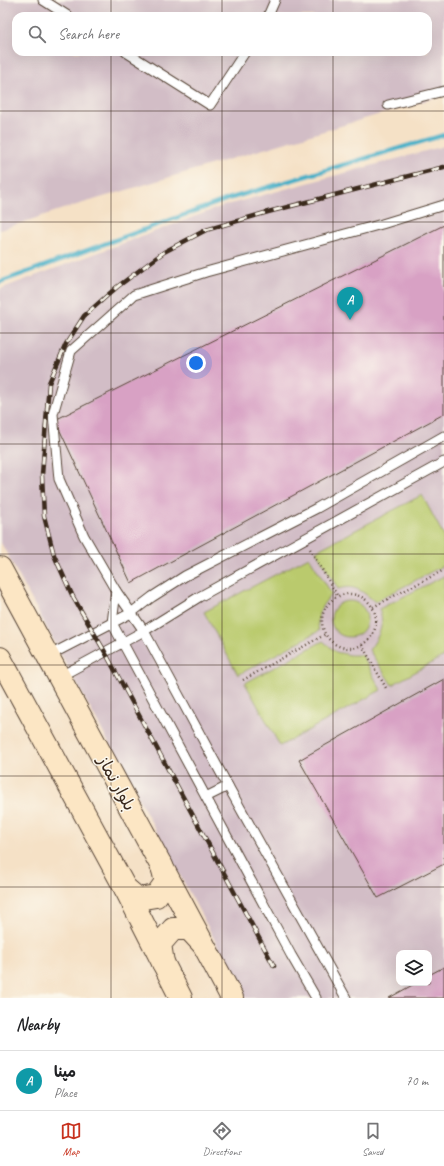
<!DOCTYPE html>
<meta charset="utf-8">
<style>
:root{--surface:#fff;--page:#f2f2f2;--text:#202124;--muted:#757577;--line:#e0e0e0;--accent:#c8321e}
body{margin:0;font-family:Caveat,"Playpen Sans Arabic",sans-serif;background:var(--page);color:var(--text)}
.controls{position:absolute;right:12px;bottom:12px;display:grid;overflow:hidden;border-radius:8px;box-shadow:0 4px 16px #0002}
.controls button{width:36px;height:36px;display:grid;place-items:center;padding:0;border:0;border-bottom:1px solid var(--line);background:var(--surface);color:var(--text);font:20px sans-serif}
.you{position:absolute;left:196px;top:363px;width:14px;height:14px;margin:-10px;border:3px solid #fff;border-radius:50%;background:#1a73e8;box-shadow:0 0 0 6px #1a73e833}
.badge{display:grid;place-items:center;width:26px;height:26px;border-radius:50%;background:var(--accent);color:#fff;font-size:13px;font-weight:700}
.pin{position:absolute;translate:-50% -33px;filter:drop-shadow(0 1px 2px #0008)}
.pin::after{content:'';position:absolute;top:21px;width:14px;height:12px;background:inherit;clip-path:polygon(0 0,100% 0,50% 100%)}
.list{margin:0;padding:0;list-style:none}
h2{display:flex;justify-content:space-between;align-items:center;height:52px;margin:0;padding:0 16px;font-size:17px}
h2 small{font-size:13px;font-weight:400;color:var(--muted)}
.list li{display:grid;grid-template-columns:26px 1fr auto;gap:12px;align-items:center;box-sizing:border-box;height:60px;padding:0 16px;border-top:1px solid var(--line)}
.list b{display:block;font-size:15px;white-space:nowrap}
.list p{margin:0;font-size:13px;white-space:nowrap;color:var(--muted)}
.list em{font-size:13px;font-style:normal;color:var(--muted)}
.icon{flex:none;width:22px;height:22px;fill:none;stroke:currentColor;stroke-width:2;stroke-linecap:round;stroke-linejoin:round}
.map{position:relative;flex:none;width:444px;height:998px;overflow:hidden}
.search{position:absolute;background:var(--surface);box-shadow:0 4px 16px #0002;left:12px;right:12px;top:12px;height:44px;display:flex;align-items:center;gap:10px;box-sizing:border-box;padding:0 14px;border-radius:12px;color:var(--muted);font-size:15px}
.sheet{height:112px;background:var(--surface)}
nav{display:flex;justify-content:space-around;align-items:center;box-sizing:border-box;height:56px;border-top:1px solid var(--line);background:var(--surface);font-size:11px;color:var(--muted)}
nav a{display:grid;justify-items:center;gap:2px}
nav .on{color:var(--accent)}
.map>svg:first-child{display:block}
</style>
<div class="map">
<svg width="444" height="998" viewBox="0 0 444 998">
<rect width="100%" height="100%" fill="#fbf7ec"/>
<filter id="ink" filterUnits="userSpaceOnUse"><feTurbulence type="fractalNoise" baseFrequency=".025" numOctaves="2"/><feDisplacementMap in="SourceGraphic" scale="8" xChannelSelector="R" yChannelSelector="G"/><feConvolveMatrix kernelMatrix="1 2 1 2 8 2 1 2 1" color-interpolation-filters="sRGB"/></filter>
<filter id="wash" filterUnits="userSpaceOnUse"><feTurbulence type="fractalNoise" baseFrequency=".012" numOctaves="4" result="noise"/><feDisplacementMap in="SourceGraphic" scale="16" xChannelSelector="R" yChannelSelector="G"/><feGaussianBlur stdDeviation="0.9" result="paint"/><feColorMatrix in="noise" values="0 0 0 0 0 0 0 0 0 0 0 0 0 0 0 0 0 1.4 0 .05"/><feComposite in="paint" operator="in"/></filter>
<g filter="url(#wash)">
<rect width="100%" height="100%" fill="#f5e1c6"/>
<g fill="#d2bdc6" fill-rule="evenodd">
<path d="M 0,0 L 444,0 L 444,95 L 60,210 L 0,230 ZM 16,16 L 428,16 L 428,52 L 16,52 Z"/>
<path d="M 444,146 L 444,998 L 246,998 L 0,541 L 0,289 L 223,206 ZM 399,953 L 429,953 L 429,983 L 399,983 Z"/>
</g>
<g fill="#baca6d" stroke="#7a7a46">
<path d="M 422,495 L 444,536 L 444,565 L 375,602 C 362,591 355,584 338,589 L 316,551 Z"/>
<path d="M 309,557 L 332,594 C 320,607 316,614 319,631 L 238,675 L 204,612 Z"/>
<path d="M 444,576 L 444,656 L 392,685 L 369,650 C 378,638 386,624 379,609 Z"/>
<circle cx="349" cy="619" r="18"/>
<polygon points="323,641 336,652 350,655 362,655 381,690 280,746 245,683"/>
</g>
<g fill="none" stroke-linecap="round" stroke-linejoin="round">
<polyline stroke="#48b0c7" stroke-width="4.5" points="0,282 228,199 444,135"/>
</g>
<g id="blocks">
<g fill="#d8a1c4">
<polygon points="444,225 444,414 131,583 55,420"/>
<polygon points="444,679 444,864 378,898 299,760"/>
<polygon points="444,967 444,998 389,998 416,983 429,983 429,975"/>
</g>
</g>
</g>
<g filter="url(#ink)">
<use href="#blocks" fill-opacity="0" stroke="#574537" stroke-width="1"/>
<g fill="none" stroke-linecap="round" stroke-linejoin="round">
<g stroke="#574537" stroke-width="11">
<g id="lane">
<polyline points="43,0 68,16"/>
<polyline points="268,16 275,0"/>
<polyline points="126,52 210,105 245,52"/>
<polyline points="388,105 444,91"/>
<polyline points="116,591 112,623 291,955 316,998"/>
<polyline points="48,656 131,613 152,597 185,576 317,508 444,436"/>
<polyline points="59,677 144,631 199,597 444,462"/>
<polyline points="206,797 228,786"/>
<polyline points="346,998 228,786 144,631 116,591 84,536 59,479 53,414 71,351 134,295 206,272 382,224 444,205"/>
</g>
</g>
<g stroke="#574537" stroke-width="24">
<g id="secondary">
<polyline points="0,568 161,865 232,998"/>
<polyline points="0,658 125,888 181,998"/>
<polyline points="125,888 138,899 156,896 166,882 162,866"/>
<polyline points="163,963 160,944 173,929 189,929 202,943"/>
</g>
</g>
<g stroke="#574537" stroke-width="2.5" stroke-dasharray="1 3" stroke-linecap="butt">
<polyline points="310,549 338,597"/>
<circle cx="349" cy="621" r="27"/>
<polyline points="373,607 444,570"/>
<polyline points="362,645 386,688"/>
<polyline points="243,680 326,634"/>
</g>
<use href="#lane" stroke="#fff" stroke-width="9"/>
<use href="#secondary" stroke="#fce6c4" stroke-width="22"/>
<g stroke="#3b2a1e" stroke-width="4.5">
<polyline id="rail" points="274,966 105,652 73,597 54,555 44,516 42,475 49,383 66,344 84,316 117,287 164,252 206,230 268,212 444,167"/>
</g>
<use href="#rail" stroke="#fbf7ec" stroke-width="3" stroke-dasharray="9" stroke-linecap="butt"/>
</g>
</g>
<path fill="none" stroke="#3b2a1e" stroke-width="1" stroke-opacity="0.55" d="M 111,0 L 111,16M 222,0 L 222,16M 333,0 L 333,16M 111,52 L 111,998M 222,52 L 222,998M 333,52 L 333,998M 0,111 L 444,111M 0,222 L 444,222M 0,333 L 444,333M 0,444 L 444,444M 0,554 L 444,554M 0,665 L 444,665M 0,776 L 444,776M 0,887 L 444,887"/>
<g text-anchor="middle" stroke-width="3" stroke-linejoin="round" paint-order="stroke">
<g font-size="17" fill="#3b2a1e" stroke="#fbf7ec">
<text transform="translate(117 783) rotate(61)" y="6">بلوار نماز</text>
</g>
</g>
</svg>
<div class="controls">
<button><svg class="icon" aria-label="layers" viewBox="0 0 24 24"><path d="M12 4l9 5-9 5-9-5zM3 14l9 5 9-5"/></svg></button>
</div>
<div class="you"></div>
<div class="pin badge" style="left:350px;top:320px;background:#0f9aa8">A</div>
<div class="search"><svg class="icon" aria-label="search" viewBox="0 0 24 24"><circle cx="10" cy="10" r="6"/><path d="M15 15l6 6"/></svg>Search here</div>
</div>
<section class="sheet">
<h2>Nearby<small></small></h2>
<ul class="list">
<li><span class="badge" style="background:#0f9aa8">A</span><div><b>مپنا</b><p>Place</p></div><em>70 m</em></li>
</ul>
</section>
<nav>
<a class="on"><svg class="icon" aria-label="map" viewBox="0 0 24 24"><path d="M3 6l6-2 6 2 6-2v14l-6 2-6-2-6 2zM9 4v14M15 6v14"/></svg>Map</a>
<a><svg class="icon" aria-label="directions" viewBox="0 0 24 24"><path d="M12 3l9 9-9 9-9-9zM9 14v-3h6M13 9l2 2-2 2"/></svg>Directions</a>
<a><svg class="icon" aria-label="saved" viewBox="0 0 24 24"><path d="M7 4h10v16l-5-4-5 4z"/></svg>Saved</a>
</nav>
